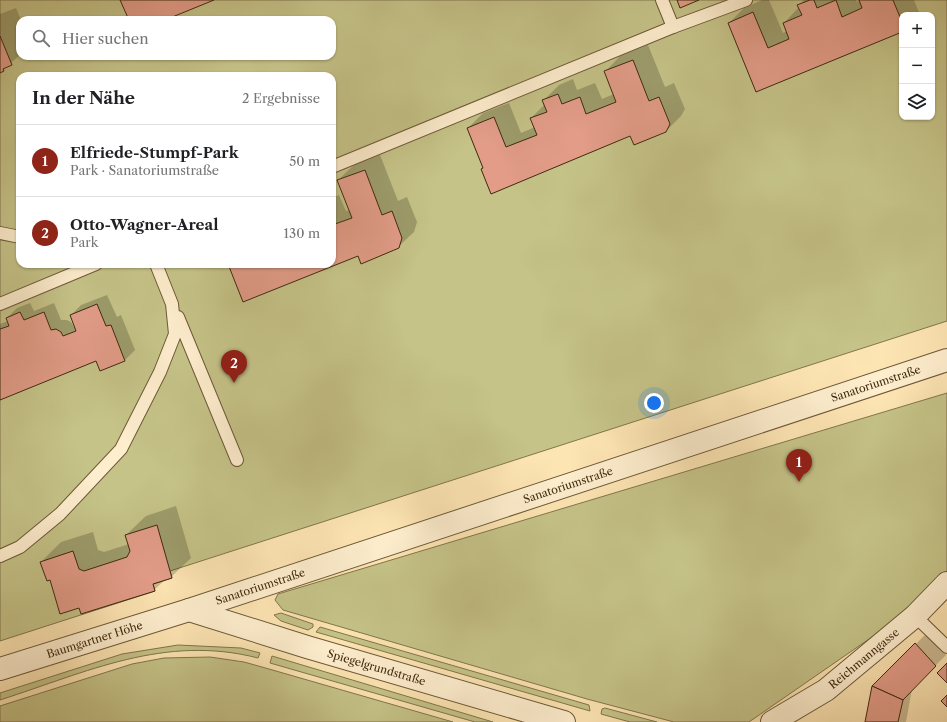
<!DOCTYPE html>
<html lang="de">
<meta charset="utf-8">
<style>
:root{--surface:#fff;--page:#f2f2f2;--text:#202124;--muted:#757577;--line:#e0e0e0;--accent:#8f2418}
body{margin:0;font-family:"Libre Caslon Text",serif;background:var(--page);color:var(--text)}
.controls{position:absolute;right:12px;top:12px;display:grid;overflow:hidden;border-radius:8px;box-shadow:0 1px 3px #0004}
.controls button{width:36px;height:36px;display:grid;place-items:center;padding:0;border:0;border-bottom:1px solid var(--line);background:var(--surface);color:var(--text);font:20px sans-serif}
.you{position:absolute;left:654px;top:403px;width:14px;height:14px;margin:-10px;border:3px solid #fff;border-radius:50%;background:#1a73e8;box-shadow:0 0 0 6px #1a73e833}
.badge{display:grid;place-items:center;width:26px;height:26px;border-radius:50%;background:var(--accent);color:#fff;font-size:13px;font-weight:700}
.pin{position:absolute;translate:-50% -33px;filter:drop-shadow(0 1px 2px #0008)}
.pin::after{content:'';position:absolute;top:21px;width:14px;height:12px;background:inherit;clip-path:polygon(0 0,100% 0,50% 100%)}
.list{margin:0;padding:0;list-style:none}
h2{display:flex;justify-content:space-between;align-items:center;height:52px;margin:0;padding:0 16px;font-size:17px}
h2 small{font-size:13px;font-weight:400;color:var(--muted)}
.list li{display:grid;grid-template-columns:26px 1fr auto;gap:12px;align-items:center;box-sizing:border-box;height:72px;padding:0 16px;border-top:1px solid var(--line)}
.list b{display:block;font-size:15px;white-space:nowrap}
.list p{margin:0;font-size:13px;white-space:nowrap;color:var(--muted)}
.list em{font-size:13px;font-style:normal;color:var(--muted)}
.icon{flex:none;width:22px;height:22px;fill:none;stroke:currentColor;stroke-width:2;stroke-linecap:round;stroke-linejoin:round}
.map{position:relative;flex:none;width:947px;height:722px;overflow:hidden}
.search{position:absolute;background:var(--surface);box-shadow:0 1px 3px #0004;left:16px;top:16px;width:320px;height:44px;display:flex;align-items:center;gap:10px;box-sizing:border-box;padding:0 14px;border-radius:12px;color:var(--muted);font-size:15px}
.panel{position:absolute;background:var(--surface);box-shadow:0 1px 3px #0004;left:16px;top:72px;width:320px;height:196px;border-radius:12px}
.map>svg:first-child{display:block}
</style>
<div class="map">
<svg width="947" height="722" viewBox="0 0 947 722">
<rect width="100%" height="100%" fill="#fde5b3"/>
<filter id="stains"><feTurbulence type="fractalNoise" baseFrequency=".005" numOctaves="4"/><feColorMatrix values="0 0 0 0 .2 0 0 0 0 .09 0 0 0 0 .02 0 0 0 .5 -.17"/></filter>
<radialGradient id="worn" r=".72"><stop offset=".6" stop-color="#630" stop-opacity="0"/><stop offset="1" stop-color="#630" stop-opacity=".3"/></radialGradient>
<g fill="#c5c388" stroke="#82764c" fill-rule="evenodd">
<path d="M 0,0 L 947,0 L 947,321 L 170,571 L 172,578 L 153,584 L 155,591 L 0,641 ZM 902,15 L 932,15 L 932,117 L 902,117 ZM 20,20 L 332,20 L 332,56 L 20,56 ZM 20,76 L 332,76 L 332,264 L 20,264 Z"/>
<polygon points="947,393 947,571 898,619 749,722 674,722 587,699 283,610 275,600 278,594"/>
<polygon points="281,613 313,624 313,627 308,630 281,621 274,615"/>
<polygon points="320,627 589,705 590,711 316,632"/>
<path d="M 178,645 L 241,648 L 260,653 L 258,658 C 165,634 87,672 0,700 L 0,693 L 122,654 Z"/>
<polygon points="272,656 493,722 475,722 270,663"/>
<polygon points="210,657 244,662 269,669 453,722 0,722 0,706 132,664 164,658"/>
<polygon points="605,708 657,722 630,722 601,714 602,709"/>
</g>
<g fill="#0003">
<polygon points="762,0 769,0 783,33 787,31 784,23 799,7 799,5 804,0 856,0 857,2 860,0 914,0 920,15 902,15 902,31 757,90 729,23 744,8"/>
<polygon points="16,8 21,20 20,55 0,72 0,14"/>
<polygon points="648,45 665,87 674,83 685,109 681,116 666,131 631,135 484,167 468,128 483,113 509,103 521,133 535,127 531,118 545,104 544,100 559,85 573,79 577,90 595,83 602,99 614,94 605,72 620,56"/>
<polygon points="380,155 398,201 407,197 417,222 414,232 398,247 358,255 243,301 229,264 332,264 332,198 339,195 346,211 350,210 338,180 354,165"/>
<polygon points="107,295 117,317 121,315 135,350 125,360 101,369 96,359 0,398 0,324 8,321 7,318 17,308 30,303 34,311 54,303 61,320 67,320 71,322 74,327 76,327 71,315 81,305"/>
<polygon points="176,506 191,558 171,577 166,579 154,590 80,607 50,579 41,562 61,542 93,532 98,550 104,552 129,544 126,535 146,516"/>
<polygon points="926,634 946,655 912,689 906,722 866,722 873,686"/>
</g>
<g fill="#e29c88" stroke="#3f2a0f">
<polygon points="120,0 214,0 165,20 129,20"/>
<polygon points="677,0 699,0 680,8"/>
<polygon points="810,0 814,0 817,8 836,0 842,17 862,8 859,0 893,0 902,22 902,32 756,92 728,23 753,12 768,48 789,39 783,23 802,15 797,5"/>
<polygon points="0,36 12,65 3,69 4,71 0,73"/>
<polygon points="633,60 649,101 659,97 670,124 666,132 634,145 630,136 491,194 481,169 483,168 467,128 494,117 506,147 537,135 530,118 547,112 542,100 558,94 562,104 580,97 586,114 616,102 604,71"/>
<polygon points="365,170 382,215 392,211 402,238 399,248 361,264 358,256 243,302 228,264 332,264 332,225 352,218 337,180"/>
<polygon points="97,304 106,326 111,325 125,361 100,371 96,361 0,400 0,329 9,326 6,318 20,312 24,320 44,312 51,330 56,329 61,332 63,336 76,331 70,315"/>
<polygon points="157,525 172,578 153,584 155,591 81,614 79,608 60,614 50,580 47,581 40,562 73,551 79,569 84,571 127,557 130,551 125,535"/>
<polygon points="915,643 936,666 903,700 872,686"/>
<polygon points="947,663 947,683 937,673"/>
<polygon points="872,686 903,700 898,722 865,722"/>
<polygon points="947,695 947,707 941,701"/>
</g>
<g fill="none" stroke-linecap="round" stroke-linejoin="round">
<g stroke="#6e5938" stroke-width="14">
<g id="service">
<polyline points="662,0 673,27"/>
<polyline points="332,167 673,27 746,0"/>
<polyline points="0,233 20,237"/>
<polyline points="0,304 96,264"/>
<polyline points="178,317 237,460"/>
<polyline points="0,556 20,547 60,514 121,449 160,372 175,334 172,304 156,264"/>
<polyline points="915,616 947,647"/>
</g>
</g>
<g stroke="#6e5938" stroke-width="24">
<g id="minor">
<path id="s1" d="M 189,610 L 307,647 L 564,722"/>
<path id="s2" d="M 0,669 L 189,610 L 947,360"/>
<path id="s3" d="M 772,722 L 826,690 L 915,616 L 947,583"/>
</g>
</g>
<use href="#service" stroke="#feeece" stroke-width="12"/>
<use href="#minor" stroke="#feeece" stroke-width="22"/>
</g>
<g text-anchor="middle" stroke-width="3" stroke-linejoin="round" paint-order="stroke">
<g font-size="11" fill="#3f2a0f" stroke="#feeece">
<text dy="4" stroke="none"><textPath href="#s2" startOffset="921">Sanatoriumstraße</textPath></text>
<text dy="4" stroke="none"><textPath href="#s2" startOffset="597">Sanatoriumstraße</textPath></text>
<text dy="4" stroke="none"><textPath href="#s2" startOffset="273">Sanatoriumstraße</textPath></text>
<text dy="4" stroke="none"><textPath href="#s2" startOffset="99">Baumgartner Höhe</textPath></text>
<text dy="4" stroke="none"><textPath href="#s3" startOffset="112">Reichmanngasse</textPath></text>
<text dy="4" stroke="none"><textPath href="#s1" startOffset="196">Spiegelgrundstraße</textPath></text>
</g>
</g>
<rect width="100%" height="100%" filter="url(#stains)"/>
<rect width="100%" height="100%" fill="url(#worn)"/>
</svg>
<div class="controls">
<button>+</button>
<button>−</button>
<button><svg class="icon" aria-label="layers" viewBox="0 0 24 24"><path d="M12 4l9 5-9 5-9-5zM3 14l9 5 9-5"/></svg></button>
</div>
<div class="you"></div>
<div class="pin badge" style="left:799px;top:482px">1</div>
<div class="pin badge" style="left:234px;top:383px">2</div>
<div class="search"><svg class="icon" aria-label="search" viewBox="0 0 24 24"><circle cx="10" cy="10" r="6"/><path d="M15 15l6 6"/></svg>Hier suchen</div>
<section class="panel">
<h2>In der Nähe<small>2 Ergebnisse</small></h2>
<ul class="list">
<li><span class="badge">1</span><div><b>Elfriede-Stumpf-Park</b><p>Park · Sanatoriumstraße</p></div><em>50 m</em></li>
<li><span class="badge">2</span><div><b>Otto-Wagner-Areal</b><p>Park</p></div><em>130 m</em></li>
</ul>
</section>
</div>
